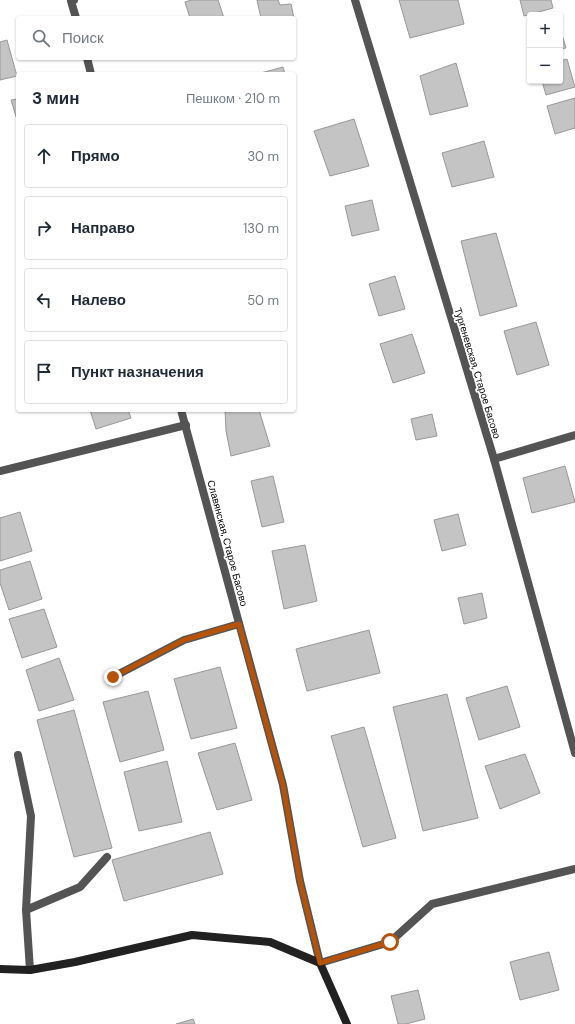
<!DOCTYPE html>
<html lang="ru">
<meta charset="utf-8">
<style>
:root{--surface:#fff;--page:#f2f2f3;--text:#1f2937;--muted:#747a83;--line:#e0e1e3}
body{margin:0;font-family:"DM Sans",sans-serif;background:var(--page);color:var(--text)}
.controls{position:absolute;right:12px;top:12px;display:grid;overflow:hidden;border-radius:4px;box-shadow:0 1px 3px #0004}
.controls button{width:36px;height:36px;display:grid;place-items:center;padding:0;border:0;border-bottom:1px solid var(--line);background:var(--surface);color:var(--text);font:20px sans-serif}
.stop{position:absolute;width:12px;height:12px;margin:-9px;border:3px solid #b45309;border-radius:50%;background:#fff}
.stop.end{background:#b45309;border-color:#fff;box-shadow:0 1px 4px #0008}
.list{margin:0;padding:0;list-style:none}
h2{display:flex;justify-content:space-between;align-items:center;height:52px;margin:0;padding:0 16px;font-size:17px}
h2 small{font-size:13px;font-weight:400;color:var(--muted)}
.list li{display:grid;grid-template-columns:26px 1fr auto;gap:12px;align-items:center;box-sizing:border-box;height:64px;margin:0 8px 8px;padding:0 8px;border:1px solid var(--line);border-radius:4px}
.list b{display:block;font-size:15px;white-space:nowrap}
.list em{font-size:13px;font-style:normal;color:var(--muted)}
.icon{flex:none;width:22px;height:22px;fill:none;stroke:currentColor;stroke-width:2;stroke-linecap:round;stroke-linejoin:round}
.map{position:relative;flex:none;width:575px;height:1024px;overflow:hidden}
.search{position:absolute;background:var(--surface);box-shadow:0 1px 3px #0004;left:16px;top:16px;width:280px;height:44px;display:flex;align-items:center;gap:10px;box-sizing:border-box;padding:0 14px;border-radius:4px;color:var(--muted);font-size:15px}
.panel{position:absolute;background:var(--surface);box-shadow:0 1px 3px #0004;left:16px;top:72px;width:280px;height:340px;border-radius:4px}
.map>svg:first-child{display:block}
</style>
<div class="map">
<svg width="575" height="1024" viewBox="0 0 575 1024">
<rect width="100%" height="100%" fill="#fff"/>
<g fill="#c4c4c4" stroke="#989898">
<polygon points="191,0 218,0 224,18 190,18 185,2"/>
<polygon points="257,0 278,0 280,5 291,4 294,18 261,18"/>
<polygon points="399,0 458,0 464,24 410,38"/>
<polygon points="520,0 551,0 553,8 524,16"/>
<polygon points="560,28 566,48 560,49"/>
<polygon points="7,40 17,76 0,80 0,42"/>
<polygon points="567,59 575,87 546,95 542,81 560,81 560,61"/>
<polygon points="456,63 468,106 430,115 420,76"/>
<polygon points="283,67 285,74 257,74"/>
<polygon points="575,98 575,128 555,134 547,106"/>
<polygon points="18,99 18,123 11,100"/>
<polygon points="354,119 369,166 330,176 314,131"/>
<polygon points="484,141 494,177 452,187 442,153"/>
<polygon points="372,200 379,230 352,236 345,206"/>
<polygon points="496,233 517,306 480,316 461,241"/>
<polygon points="395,276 405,309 379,316 369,284"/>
<polygon points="536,322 549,365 517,375 504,331"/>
<polygon points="412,334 425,373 393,383 380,344"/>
<polygon points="90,410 128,410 131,418 96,429"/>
<polygon points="225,410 259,410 270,446 231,456 226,431"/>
<polygon points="432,414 437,436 416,440 411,419"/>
<polygon points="565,466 575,502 532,513 523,478"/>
<polygon points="273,476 284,522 262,527 251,481"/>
<polygon points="20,512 32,551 0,561 0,518"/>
<polygon points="458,514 466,545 442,551 434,520"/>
<polygon points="305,545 317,601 284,609 272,551"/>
<polygon points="30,561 42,599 9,610 0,583 0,570"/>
<polygon points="482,593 487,618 464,624 458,598"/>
<polygon points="44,609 57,647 22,658 9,619"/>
<polygon points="369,630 380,673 307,691 296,649"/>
<polygon points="59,658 74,700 39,711 26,670"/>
<polygon points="220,667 237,728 191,739 174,679"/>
<polygon points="507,686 520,727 479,740 466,698"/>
<polygon points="148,691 164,750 120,762 103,702"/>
<polygon points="447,694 478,818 423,831 393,707"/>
<polygon points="74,710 112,848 74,857 37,720"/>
<polygon points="364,727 396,838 363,847 331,736"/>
<polygon points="235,743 252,800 217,810 198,753"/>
<polygon points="525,754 540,793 500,809 485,766"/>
<polygon points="167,761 182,822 139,831 124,772"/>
<polygon points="210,832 223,874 124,901 112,860"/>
<polygon points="549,952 559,990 520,1000 510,962"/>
<polygon points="418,990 425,1019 406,1024 398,1024 391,996"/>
<polygon points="193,1019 195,1024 176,1024"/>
</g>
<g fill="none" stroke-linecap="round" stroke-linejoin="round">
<g stroke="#545454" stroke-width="8">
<polyline points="0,471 186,425"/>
<polyline points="18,755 31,816 26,910 30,970"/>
<polyline points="26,910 80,887 107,857"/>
</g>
<g stroke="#545454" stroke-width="8">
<polyline points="74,0 71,1 76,18"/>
<polyline points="355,0 494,459 575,753"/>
<polyline points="87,58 91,74"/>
<polyline points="181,410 283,785 300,881 320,963 390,942 432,904 575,869"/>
<polyline points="494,459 575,435"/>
<polyline points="113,677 184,640 239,624"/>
</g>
<polyline stroke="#212121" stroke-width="8" points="0,969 30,970 75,962 192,935 270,942 320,963 347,1024"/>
</g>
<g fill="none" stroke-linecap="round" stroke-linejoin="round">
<polyline stroke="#b45309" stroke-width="5" points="113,677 184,640 239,624 283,785 300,881 320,963 390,942"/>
</g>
<g text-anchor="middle" stroke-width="3.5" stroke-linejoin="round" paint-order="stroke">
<g font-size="10" fill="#000" stroke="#fff">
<text transform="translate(478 373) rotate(73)" y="4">Тургеневская, Старое Басово</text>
<text transform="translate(228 543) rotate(75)" y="4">Славянская, Старое Басово</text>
</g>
</g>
</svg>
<div class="controls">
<button>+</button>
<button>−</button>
</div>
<div class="stop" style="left:390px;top:942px"></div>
<div class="stop end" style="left:113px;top:677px"></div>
<div class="search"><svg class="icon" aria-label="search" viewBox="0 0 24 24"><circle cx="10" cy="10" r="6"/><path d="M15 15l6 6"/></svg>Поиск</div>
<section class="panel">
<h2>3 мин<small>Пешком · 210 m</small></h2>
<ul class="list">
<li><svg class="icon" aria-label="ahead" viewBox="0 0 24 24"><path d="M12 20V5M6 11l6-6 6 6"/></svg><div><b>Прямо</b></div><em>30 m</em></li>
<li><svg class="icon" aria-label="right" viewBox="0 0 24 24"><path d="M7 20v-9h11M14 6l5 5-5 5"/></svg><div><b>Направо</b></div><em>130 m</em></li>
<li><svg class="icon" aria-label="left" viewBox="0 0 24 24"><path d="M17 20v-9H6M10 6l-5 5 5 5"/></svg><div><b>Налево</b></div><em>50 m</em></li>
<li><svg class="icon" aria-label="arrive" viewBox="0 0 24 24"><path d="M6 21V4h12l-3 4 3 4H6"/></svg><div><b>Пункт назначения</b></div></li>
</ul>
</section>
</div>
